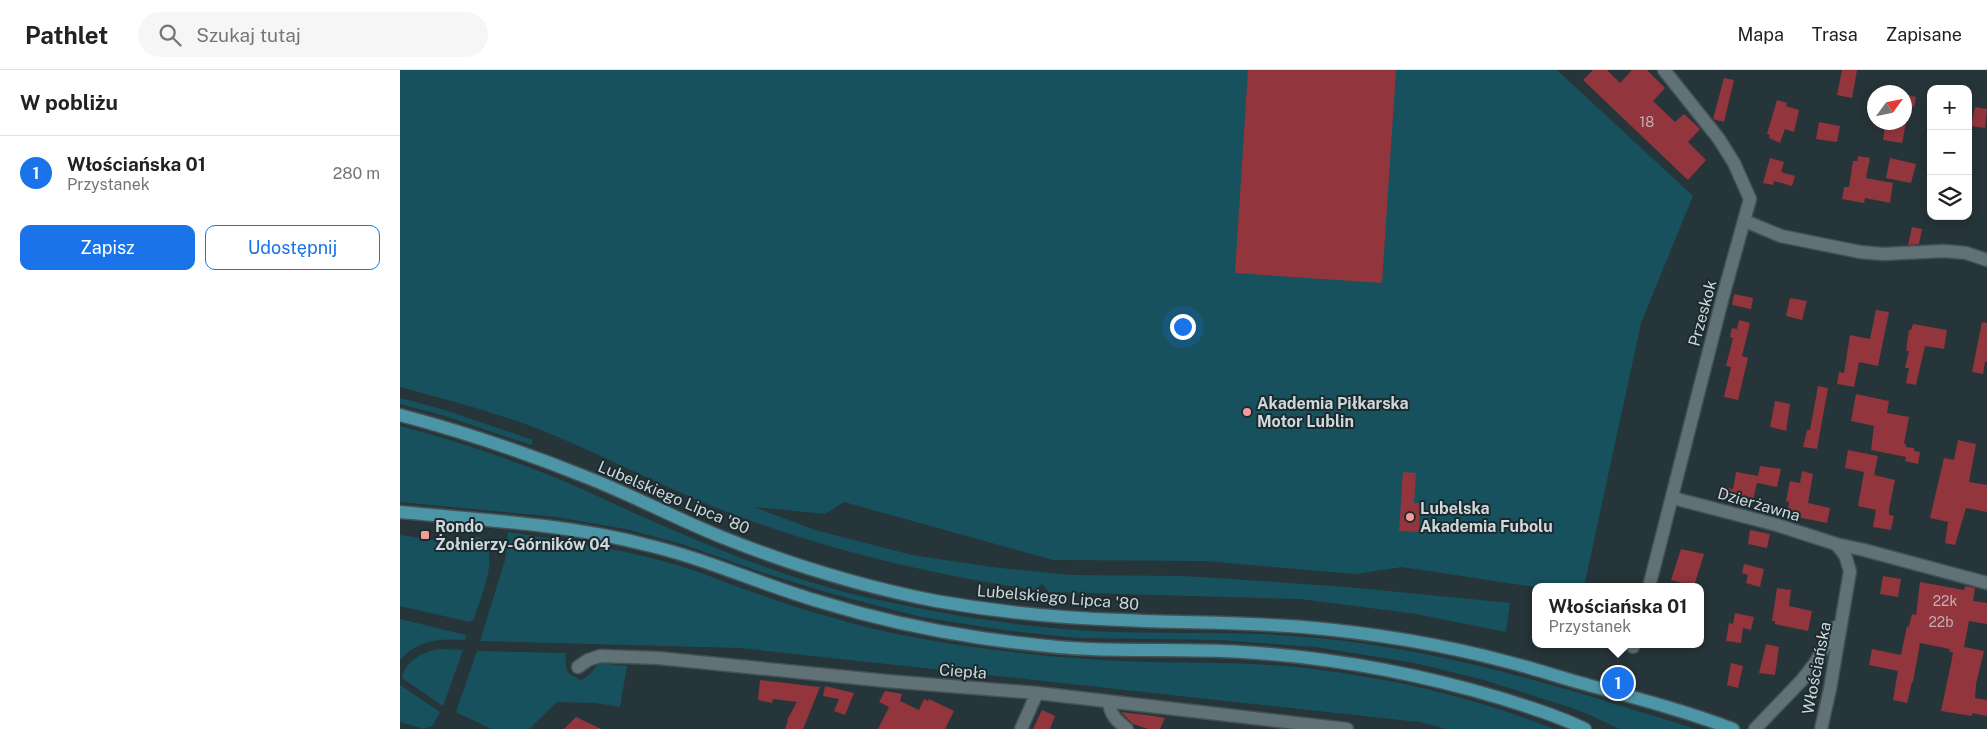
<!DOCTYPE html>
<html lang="pl">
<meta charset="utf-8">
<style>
:root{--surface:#fff;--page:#f6f6f6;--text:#222;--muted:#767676;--line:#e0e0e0;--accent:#1a73e8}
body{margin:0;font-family:"Public Sans",sans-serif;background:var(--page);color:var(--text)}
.controls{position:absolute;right:15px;top:15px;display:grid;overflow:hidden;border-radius:10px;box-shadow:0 2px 12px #0003}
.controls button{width:45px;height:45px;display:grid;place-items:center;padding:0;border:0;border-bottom:1px solid var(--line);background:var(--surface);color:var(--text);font:25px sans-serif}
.compass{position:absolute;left:1467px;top:15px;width:45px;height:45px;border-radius:50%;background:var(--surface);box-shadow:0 2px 12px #0003;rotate:57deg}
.you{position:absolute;left:782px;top:256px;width:18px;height:18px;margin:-12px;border:4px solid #fff;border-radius:50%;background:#1a73e8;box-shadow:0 0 0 8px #1a73e833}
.badge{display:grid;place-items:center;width:32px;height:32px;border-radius:50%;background:var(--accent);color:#fff;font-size:16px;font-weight:700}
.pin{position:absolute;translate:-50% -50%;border:2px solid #fff;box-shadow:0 1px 5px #0006}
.popup{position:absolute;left:1132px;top:513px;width:172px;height:65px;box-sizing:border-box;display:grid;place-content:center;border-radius:10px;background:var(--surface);filter:drop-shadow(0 1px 4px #0005);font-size:16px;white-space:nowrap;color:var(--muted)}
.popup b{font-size:19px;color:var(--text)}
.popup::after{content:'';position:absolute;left:50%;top:100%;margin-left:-10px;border:10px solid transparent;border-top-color:var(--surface)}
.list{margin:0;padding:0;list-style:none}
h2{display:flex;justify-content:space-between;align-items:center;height:65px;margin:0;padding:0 20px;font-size:21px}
h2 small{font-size:16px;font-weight:400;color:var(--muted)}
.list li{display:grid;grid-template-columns:32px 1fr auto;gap:15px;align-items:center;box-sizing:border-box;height:75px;padding:0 20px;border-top:1px solid var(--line)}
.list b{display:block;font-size:19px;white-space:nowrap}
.list p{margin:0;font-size:16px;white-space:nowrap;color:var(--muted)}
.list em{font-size:16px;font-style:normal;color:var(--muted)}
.actions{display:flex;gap:10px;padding:15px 20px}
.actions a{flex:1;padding:11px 0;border:1px solid var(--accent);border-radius:10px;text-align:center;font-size:18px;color:var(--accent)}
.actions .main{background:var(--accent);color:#fff}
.icon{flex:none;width:28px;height:28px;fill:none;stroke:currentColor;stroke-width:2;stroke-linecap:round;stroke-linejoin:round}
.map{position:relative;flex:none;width:1587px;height:659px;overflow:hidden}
header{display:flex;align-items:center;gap:30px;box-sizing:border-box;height:70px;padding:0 25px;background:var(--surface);border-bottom:1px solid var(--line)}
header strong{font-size:24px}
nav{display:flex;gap:28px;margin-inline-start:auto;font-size:18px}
.search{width:350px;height:45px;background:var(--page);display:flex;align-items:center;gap:12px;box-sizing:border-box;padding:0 18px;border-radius:28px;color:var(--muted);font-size:19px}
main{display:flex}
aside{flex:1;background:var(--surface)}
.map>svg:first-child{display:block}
</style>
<header>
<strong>Pathlet</strong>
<div class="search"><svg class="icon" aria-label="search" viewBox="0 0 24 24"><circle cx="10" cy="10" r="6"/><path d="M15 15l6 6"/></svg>Szukaj tutaj</div>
<nav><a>Mapa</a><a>Trasa</a><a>Zapisane</a></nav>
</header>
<main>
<aside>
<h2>W pobliżu<small></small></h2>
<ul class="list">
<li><span class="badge">1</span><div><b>Włościańska 01</b><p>Przystanek</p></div><em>280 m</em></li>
</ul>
<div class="actions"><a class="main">Zapisz</a><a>Udostępnij</a></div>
</aside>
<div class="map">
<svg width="1587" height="659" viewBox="0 0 1587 659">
<rect width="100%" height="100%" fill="#263539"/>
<g fill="#17515e">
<path d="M 0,0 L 1157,0 L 1293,126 L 1241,253 L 1184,517 L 1135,517 L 1002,497 L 956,504 L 804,491 L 653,490 L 444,432 L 425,444 L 354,437 L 415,460 L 512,485 L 592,497 L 670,505 L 784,506 L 861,511 L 947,517 L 1110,533 L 1106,562 L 1016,544 L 901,529 L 649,522 L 642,514 L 635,520 C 536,505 440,483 346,449 C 276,424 210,388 141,360 C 95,342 47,330 0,317 Z"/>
<polygon points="0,328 45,340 133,370 131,375 45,346 0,334"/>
<path d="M 0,356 C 52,369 103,387 154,407 C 181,418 207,431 234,443 C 311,477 391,511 474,529 C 547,545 620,557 694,561 C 768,565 843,560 917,568 C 1047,580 1172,620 1296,659 L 1219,659 L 1190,645 L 1169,637 L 1084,610 L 1015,593 L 916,577 L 820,570 L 679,568 L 610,561 L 521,547 L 429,523 L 364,503 L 282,474 L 226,459 L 156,447 L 0,432 Z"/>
<path d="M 108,462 C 169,471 229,480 287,498 C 311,506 334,516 358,524 C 417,545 478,562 540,572 C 609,583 679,590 748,592 C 806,593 863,592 920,600 C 1002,610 1078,629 1154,659 L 1047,659 L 1019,652 L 340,578 L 80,571 L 105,490 Z"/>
<path d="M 0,465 L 48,472 L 49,470 L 72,473 L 73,467 L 79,467 L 86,472 C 96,497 81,525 74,549 L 70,552 L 0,536 Z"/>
<path d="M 0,549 L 66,565 L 65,570 C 40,568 17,570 0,590 Z"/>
<path d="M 38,579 L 63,580 L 43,636 L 2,608 C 5,591 23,582 38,579 Z"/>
<path d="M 77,581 L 166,583 C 166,590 164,599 170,604 C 175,608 177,606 180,611 L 189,605 L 199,593 L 227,596 L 220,637 L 195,633 L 157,632 L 129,659 L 91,659 L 56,642 Z"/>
<polygon points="0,615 40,642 32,656 24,659 0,652"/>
</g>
<g fill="#92353d">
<polygon points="848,0 996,0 982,213 835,203"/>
<polygon points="1193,0 1207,0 1220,13 1232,0 1247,0 1265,18 1253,31 1275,52 1284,44 1300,59 1288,72 1306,90 1288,110 1183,10"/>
<polygon points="1442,0 1457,0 1452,28 1437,25"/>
<polygon points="1324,8 1334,10 1324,52 1313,49"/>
<polygon points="1504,24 1516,27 1514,37 1504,35"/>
<polygon points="1377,30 1387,33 1386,36 1399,40 1394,62 1385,59 1380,73 1369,68 1370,65 1367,64"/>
<polygon points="1575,37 1587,39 1585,58 1571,56"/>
<polygon points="1419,52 1440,56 1437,72 1416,69"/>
<polygon points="1489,52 1506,52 1502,73 1483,70 1485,57 1488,58"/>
<polygon points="1458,86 1470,88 1466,108 1493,113 1490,133 1465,128 1464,133 1442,129 1444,117 1449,117 1453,91 1457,91"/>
<polygon points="1370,88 1384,92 1381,102 1395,106 1392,116 1374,111 1373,115 1363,113"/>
<polygon points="1490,88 1516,94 1511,113 1486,108"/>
<polygon points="1512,157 1522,159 1519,174 1508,175"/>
<polygon points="1334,224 1353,228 1351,239 1332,235"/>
<polygon points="1390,228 1407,231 1402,250 1386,246"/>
<polygon points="1476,240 1489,242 1478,296 1459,292 1454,317 1437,314 1439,302 1444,303 1450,265 1470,269"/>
<polygon points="1339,250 1350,253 1342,286 1348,288 1338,330 1324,327 1331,297 1326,296 1333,268 1330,267 1332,258 1337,259"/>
<polygon points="1582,252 1587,253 1587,292 1585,292 1583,304 1572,302"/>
<polygon points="1513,254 1547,260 1544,279 1525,276 1516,315 1506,313 1509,298 1505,298 1509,281 1506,281 1509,260 1511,260"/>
<polygon points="1418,316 1428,318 1417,379 1403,377 1407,360 1410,360"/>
<polygon points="1456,324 1489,331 1487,343 1509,347 1504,374 1506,374 1506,377 1514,378 1514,381 1520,382 1518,394 1505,391 1506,387 1471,380 1474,356 1451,351"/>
<polygon points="1375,331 1390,334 1386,361 1370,357"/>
<polygon points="1558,370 1576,374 1569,412 1587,415 1587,442 1566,438 1555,475 1545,473 1548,452 1530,448 1544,388 1554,390"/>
<polygon points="1448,380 1478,386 1474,405 1495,410 1489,439 1489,445 1494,446 1491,460 1473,457 1476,440 1458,436 1464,402 1445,398"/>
<polygon points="1360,396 1381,399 1377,417 1357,413 1352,434 1322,428 1324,417 1333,419 1336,402 1358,406"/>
<polygon points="1402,401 1413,404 1408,433 1430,438 1427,453 1387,445 1389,432 1386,431 1390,411 1400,413"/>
<polygon points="1003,402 1016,403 1014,433 1020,433 1019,462 999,461"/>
<polygon points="1350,460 1370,464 1367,478 1348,474"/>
<polygon points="1281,479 1304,484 1294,516 1271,510"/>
<polygon points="1344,494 1364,499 1360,517 1346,513 1348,505 1342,503"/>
<polygon points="1483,506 1501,509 1498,527 1480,524"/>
<polygon points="1520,512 1564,520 1565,516 1575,518 1573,531 1587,533 1587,554 1569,551 1564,577 1584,581 1576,614 1575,628 1587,630 1587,646 1572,643 1572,646 1541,641 1552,589 1553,582 1549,582 1550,579 1520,573 1513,612 1512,612 1507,633 1493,630 1498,601 1469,595 1472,579 1501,585 1507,556 1509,557 1512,544 1516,545"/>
<polygon points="1377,518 1391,520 1389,536 1412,541 1408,561 1375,554 1375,551 1372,551"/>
<polygon points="1335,543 1354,547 1351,560 1343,558 1341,573 1326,571 1329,553 1333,554"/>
<polygon points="1366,574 1379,577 1375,605 1359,603"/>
<polygon points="1331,593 1343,596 1338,618 1327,615"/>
<polygon points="360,610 420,617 403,659 385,659 388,651 387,650 397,632 373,629 372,633 358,630"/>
<polygon points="425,616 454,623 445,645 434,641 439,629 423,626"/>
<polygon points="485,621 502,624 500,631 519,640 524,629 528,631 529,629 554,641 545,659 478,659 489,637 479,632"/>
<polygon points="642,640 655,646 650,659 633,659"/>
<polygon points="721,642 754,646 765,648 760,659 748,659 733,654"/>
<polygon points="176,647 201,659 164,659"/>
</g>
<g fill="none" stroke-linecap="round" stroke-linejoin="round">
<g stroke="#445154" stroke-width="15">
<g id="minor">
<polyline points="1345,151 1381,166 1460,182 1483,184 1544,181 1566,183 1587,190"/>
<polyline points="1273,428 1377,455 1436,474 1464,480 1587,513"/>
<polyline points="1249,517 1322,230 1350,129 1334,93 1319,69 1264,0"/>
<polyline points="1233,577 1233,574"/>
<polyline points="178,597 188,590 200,586 258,588 487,611 637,623 947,659"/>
<path d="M 709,632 C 710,645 717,651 727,659"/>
<polyline points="621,659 637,623"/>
<polyline points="1355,659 1402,610 1415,593 1436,557"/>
<polyline points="1421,659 1430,619 1450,501 1445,485 1436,474"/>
</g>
</g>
<g stroke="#445154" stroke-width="15">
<g id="major">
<path d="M 0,345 C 65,362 129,384 191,409 C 236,427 279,450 324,468 C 392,495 464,517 536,531 C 598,542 660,548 722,550 C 783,553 843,552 903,557 C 972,563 1041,574 1108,592 C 1132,598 1156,606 1181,613 C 1232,627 1283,640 1333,659"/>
<path d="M 0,442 C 82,450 167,454 247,475 C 307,489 362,515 421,532 C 473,548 527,560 581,568 C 617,573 654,578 690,579 C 741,581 792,579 842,582 C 929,587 1016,603 1100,628 C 1129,637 1158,646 1185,659"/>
</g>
</g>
<use href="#minor" stroke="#617277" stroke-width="12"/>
<use href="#major" stroke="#4c95a6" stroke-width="12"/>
</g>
<g fill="#f59b9c" stroke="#1c2b2f" stroke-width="2">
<circle cx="847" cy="342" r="5"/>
<circle cx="1010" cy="447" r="5"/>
<rect x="20" y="460" width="10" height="10" rx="2.5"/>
</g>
<g text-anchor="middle" stroke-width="4" stroke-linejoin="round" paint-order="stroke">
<g font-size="14" fill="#c0afb4">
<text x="1247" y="57">18</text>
<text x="1545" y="536">22k</text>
<text x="1541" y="557">22b</text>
</g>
<g font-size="16" fill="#cfd8db" stroke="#1c2b2f">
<text transform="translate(1302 243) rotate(-75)" y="6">Przeskok</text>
<text transform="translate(274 427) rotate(23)" y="6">Lubelskiego Lipca '80</text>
<text transform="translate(1359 434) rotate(16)" y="6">Dzierżawna</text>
<text transform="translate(658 527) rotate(5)" y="6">Lubelskiego Lipca '80</text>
<text transform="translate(1416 598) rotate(-79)" y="6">Włościańska</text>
<text transform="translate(563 601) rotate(4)" y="6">Ciepła</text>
</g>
<g font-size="16" font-weight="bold" fill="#cfd8db" stroke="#1c2b2f" text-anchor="start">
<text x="857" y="339">Akademia Piłkarska<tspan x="857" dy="18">Motor Lublin</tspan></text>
<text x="1020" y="444">Lubelska<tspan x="1020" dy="18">Akademia Fubolu</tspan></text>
<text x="35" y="462">Rondo<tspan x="35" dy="18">Żołnierzy-Górników 04</tspan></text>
</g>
</g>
</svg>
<div class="controls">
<button>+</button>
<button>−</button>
<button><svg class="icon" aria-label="layers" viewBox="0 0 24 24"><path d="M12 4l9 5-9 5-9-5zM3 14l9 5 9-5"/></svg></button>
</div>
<svg class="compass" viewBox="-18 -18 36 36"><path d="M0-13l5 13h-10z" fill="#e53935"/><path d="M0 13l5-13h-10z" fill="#767676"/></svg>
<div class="you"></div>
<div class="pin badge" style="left:1218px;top:613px">1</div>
<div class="popup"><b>Włościańska 01</b>Przystanek</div>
</div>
</main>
